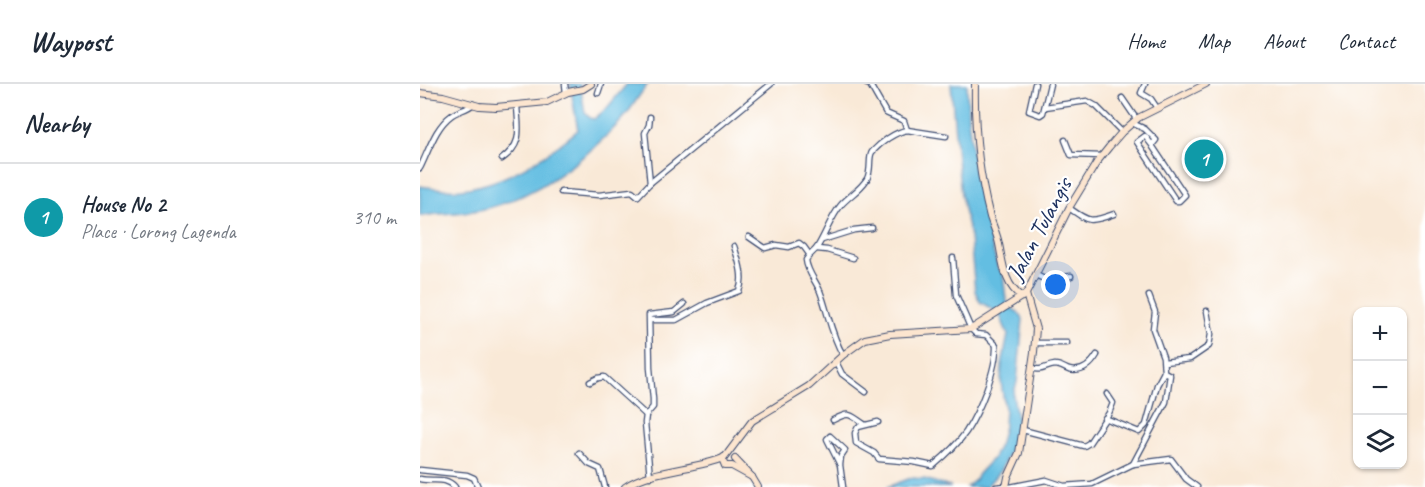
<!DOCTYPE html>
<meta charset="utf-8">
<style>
:root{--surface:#fff;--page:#f6f6f7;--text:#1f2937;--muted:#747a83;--line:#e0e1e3;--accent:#0b8043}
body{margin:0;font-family:Caveat,sans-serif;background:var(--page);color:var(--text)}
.controls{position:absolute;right:18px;bottom:18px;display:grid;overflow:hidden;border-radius:12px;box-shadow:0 2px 4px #0004}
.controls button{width:54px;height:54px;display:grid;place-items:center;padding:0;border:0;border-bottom:2px solid var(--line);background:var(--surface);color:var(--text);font:30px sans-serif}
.you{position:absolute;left:636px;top:201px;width:21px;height:21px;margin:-15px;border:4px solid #fff;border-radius:50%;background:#1a73e8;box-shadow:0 0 0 9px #1a73e833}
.badge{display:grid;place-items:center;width:39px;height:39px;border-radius:50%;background:var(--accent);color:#fff;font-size:20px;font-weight:700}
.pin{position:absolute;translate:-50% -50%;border:3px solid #fff;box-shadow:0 2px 6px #0006}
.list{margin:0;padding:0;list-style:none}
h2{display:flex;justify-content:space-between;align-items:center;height:78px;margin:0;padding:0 24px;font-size:26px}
h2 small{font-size:20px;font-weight:400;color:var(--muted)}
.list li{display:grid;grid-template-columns:39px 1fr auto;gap:18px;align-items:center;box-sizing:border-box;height:108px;padding:0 24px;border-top:2px solid var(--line)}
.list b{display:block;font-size:22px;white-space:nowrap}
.list p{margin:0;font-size:20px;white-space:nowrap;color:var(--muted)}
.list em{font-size:20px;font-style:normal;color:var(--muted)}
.icon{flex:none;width:33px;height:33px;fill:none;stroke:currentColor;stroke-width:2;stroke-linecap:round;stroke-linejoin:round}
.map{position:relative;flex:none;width:1005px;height:403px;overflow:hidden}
header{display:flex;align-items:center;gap:36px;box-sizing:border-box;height:84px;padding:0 30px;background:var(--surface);border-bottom:2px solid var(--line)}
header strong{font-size:28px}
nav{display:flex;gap:33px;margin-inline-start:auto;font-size:21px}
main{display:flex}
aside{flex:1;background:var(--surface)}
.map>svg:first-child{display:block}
</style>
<header>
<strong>Waypost</strong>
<nav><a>Home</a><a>Map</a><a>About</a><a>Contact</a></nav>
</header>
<main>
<aside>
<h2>Nearby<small></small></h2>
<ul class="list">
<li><span class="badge" style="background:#0f9aa8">1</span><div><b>House No 2</b><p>Place · Lorong Lagenda</p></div><em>310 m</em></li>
</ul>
</aside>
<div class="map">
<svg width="1005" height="403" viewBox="0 0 1005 403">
<rect width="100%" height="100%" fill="#fff"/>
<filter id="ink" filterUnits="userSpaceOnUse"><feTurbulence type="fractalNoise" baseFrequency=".0167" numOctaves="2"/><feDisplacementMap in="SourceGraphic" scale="12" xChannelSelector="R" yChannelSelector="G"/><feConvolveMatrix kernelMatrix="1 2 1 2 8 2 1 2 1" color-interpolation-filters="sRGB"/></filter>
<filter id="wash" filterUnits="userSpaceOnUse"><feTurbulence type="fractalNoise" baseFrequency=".008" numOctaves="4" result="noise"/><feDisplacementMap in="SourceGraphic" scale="24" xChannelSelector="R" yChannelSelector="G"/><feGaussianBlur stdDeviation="1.35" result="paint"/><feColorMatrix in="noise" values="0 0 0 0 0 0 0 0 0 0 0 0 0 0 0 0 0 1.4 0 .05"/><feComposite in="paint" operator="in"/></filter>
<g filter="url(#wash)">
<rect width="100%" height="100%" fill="#f9e9d7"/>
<g fill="#64bee2" stroke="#4076a0" stroke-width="1.5">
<path d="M 150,0 L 160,0 L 165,29 L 170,34 L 174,35 L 187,24 L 207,0 L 228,0 C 218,12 211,26 201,37 C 163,77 114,115 59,126 C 40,130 20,129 0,132 L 0,102 C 14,104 28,107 42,105 C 85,100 126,73 158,46 Z"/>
<polygon points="531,0 547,0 548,32 555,93 572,163 578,184 583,189 586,216 591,224 598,228 603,235 597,298 593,311 597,334 595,357 580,387 566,403 547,403 555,396 558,390 573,374 580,359 584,342 585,325 581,298 582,281 588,251 579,229 560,218 555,207 550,153 541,111 537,74"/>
<polygon points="491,394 504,395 531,403 467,403"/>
</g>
</g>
<g filter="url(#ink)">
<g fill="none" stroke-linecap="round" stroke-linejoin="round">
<g stroke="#3c4b70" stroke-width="7">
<g id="street">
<polyline points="145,0 146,9"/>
<polyline points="447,0 450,1 466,29 484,37 487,46"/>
<polyline points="615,0 609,27 620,31 623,29 630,0"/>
<polyline points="725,0 721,9 731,15 737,24"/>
<polyline points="178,9 181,0"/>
<polyline points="702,14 717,36"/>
<polyline points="625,23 667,17 676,22 702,48"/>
<polyline points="712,39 725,45 736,56 732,61 733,63 765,111 759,117 756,117 717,58 725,52 732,61"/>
<polyline points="645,56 651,71 682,72"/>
<path d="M 82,75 C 104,59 98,45 97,21"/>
<path d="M 0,84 C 9,66 15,43 32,31 C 39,26 47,26 53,20"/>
<polyline points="230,99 225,49 229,41 230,33"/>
<polyline points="141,108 179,111 212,107 218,112 230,99 351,0"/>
<path d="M 649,124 C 669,138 669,139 694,130"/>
<polyline points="329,153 345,164 356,161 369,163 379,159 384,163 389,170"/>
<polyline points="402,156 434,146 452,144"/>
<polyline points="397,165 407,166 433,174"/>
<polyline points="616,191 626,196 651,192"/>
<path d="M 230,236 L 256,236 L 287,219 L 319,207 C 325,193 318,175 314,162"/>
<polyline points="615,259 647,259"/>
<path d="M 423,271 C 411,251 408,228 400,207 C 395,196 387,187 386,176 C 389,170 395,168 398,162 C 406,149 411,133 421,121 C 429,112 440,106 447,95 C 452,85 448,74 452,68 C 460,59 475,48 487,46 L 526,52"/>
<polyline points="416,278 422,290 446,308"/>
<polyline points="744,278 770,275 789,262 791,250 787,227"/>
<path d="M 612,284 C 622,288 625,282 635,281 C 640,281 644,284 649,286 C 662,289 671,281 677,271"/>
<polyline points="170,298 178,294 184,293 226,331"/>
<polyline points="685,334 719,348 726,341 737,301 744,288 743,273 733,245 735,228 729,212"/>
<path d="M 413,336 C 430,327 429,330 444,340"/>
<path d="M 458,338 L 438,343 L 435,349 L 436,359 L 454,369 L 459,375 L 494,378 L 513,382 C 525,372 537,361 546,348 C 559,328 577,285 576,261 L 566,251 L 556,250 L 551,245 L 536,211 L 533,174"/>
<polyline points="603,346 664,362 669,359 689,329 693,319 687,310"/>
<polyline points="159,369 169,380 180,385 185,403"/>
<polyline points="713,380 746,318 750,291 744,288"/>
<polyline points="420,381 421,372 425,366 410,352 407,355 420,381 423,403"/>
<polyline points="0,386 47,391 54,394 58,403"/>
<polyline points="230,393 225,339 226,331 233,323 233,315 230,284 229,231 254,228 264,220"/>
<path d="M 0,395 C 14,398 25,392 35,403"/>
<polyline points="576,403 586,402"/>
<polyline points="590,403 626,396 644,402 672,400 713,380 751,375 766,395 777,403"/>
</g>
</g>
<g stroke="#3c4b70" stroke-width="8">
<g id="secondary">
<path d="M 555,0 C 554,45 559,90 570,133 C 573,142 577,150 579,160 C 583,179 584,201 602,213"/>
<polyline points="0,9 23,12 59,22 76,23 127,18 148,8 163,5 171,0"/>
<polyline points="304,373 303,377 305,382 312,382 332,393"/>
<polyline points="305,373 332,337 389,302 423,271 445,255 470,250 551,245 606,210 649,124 677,78 689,63 702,48 718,34 786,0"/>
<polyline points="315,375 332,393 338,403"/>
<path d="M 205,403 C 231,385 273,386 303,374"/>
<polyline points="586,403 588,393 599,369 614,268 616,245 606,210"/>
</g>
</g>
<use href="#street" stroke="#fff" stroke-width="4.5"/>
<use href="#secondary" stroke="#fce5cf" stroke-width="6"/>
</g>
</g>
<g text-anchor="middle" stroke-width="4.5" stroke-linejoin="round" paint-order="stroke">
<g font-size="24" fill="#1b2f5e" stroke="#fff">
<text transform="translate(619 145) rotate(-62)" y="8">Jalan Tulangis</text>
</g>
</g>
</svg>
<div class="controls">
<button>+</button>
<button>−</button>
<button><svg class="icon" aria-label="layers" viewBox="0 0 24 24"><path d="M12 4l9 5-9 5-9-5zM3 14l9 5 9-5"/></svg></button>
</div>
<div class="you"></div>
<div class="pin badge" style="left:784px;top:75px;background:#0f9aa8">1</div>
</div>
</main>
